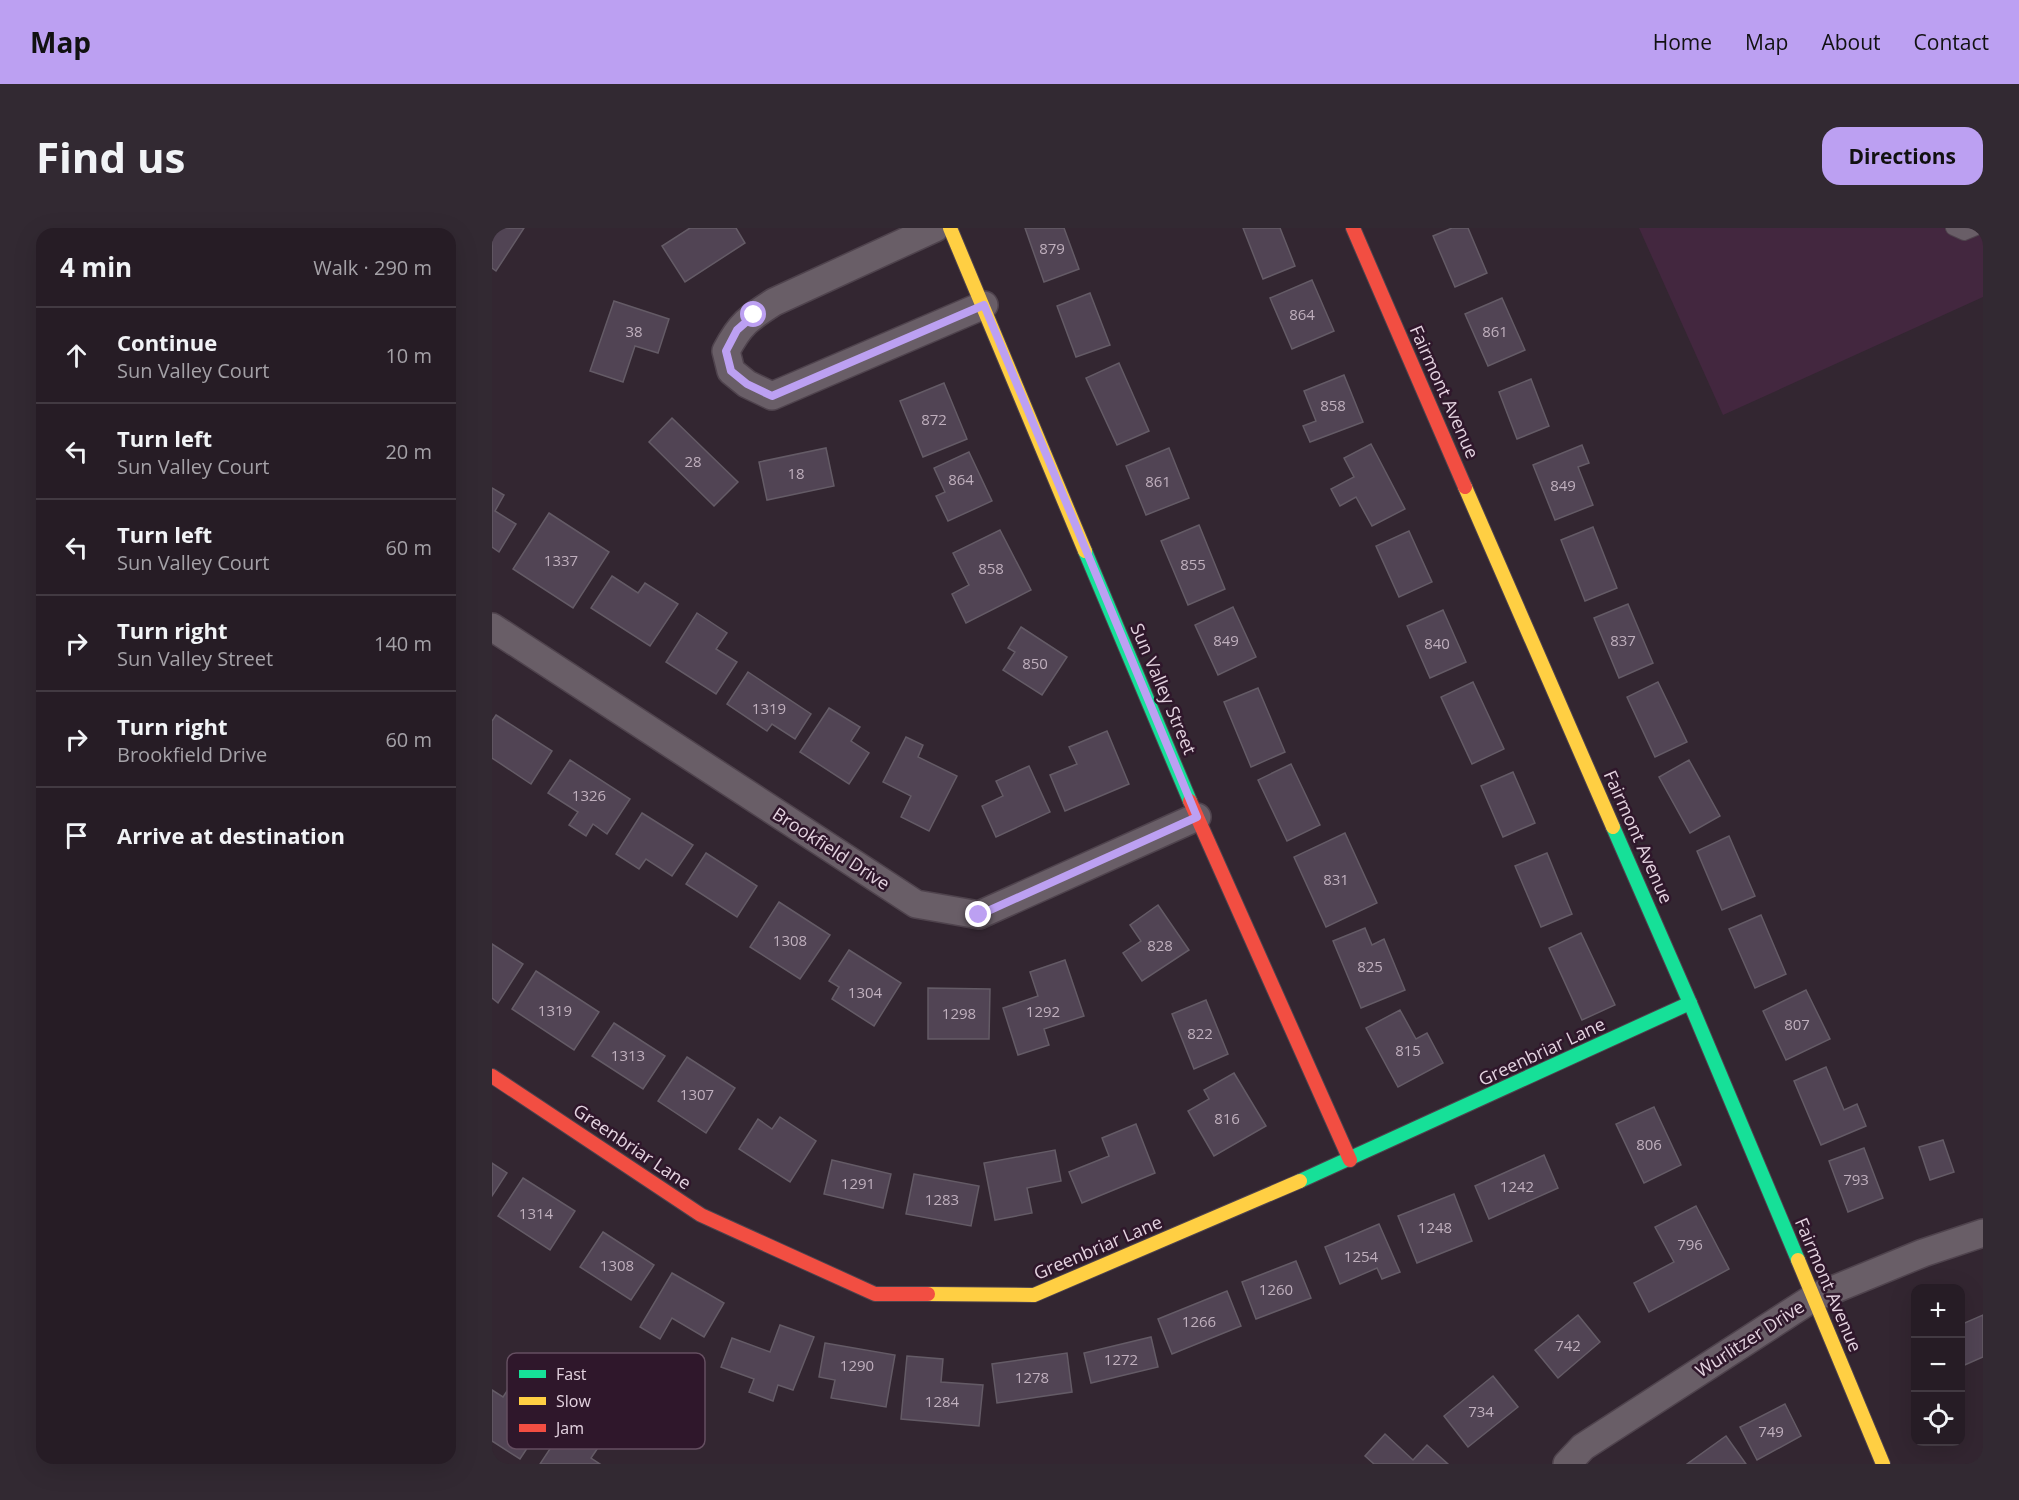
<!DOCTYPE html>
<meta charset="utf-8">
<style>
:root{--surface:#261c25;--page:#322932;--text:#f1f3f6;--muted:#a4a1a7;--line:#423a42;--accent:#bca0f2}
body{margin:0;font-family:"Open Sans",sans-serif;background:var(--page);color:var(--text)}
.controls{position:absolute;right:18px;bottom:18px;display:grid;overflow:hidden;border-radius:12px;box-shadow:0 6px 24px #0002}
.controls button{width:54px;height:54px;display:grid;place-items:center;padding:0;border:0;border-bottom:2px solid var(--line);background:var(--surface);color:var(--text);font:30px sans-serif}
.stop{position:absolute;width:18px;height:18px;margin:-14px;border:4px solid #bca0f2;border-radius:50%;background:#fff}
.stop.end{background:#bca0f2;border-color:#fff;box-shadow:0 2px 6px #0008}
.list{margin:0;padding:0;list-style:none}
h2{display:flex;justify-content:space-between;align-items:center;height:78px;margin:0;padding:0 24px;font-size:26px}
h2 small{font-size:20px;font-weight:400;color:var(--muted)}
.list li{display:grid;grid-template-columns:39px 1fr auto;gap:18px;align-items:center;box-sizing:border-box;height:96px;padding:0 24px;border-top:2px solid var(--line)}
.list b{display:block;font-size:22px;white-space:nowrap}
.list p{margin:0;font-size:20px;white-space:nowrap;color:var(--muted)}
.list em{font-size:20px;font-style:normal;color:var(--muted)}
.icon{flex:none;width:33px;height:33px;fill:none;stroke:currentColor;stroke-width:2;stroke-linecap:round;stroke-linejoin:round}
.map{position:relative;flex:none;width:1491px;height:1236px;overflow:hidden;border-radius:18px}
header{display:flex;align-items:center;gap:36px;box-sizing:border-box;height:84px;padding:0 30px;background:var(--accent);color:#111}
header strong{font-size:28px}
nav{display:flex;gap:33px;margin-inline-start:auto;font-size:21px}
.intro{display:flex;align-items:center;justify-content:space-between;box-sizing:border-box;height:144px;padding:0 36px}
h1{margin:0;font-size:42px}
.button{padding:15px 27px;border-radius:18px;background:var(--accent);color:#111;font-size:21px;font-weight:700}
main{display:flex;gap:36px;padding:0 36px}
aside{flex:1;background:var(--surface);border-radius:18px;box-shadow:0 6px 24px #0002}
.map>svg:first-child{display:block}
</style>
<header>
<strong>Map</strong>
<nav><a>Home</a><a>Map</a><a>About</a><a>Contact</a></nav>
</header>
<div class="intro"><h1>Find us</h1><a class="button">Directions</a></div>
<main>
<aside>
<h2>4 min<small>Walk · 290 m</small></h2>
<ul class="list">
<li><svg class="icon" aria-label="ahead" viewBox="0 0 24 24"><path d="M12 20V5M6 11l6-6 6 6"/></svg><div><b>Continue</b><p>Sun Valley Court</p></div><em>10 m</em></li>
<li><svg class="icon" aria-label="left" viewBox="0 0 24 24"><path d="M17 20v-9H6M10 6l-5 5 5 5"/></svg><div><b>Turn left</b><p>Sun Valley Court</p></div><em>20 m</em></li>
<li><svg class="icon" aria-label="left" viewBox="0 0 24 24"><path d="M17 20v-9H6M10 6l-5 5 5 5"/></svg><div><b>Turn left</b><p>Sun Valley Court</p></div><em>60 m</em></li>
<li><svg class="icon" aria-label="right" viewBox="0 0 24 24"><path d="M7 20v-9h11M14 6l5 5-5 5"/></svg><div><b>Turn right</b><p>Sun Valley Street</p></div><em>140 m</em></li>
<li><svg class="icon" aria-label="right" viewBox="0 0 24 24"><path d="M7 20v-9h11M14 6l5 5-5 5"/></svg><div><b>Turn right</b><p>Brookfield Drive</p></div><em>60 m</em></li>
<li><svg class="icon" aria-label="arrive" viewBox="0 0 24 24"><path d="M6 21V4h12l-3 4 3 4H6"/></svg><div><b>Arrive at destination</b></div></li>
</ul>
</aside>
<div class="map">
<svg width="1491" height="1236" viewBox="0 0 1491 1236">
<rect width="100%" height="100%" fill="#332631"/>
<polygon fill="#43273f" points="1147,0 1491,0 1491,69 1231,187"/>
<g fill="#514454" stroke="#645b66" stroke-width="1.5">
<polygon points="0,0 32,0 4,43 0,40"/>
<polygon points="198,0 244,0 253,15 193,54 170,18"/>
<polygon points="533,0 572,0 587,41 552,54"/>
<polygon points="751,0 788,0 803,38 771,51"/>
<polygon points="960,0 976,0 995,45 963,59 941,8"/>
<polygon points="820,52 842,103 800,121 778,70"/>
<polygon points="598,65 618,117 584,129 565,78"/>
<polygon points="1010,70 1033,122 996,138 973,86"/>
<polygon points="122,73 177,91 166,125 143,118 131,154 98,143"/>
<polygon points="627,135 657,203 625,217 594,150"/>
<polygon points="852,147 871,194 818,214 811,198 824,193 812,163"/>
<polygon points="1039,151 1057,198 1025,211 1007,164"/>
<polygon points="452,155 475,211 431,229 408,173"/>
<polygon points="180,190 246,254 222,278 157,214"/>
<polygon points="879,216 913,281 880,298 864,269 848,278 839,261 862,249 852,230"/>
<polygon points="1090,217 1097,235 1086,239 1101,277 1063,292 1041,237"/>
<polygon points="334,220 342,258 275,272 267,234"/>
<polygon points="677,220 697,270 654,287 634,238"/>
<polygon points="477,224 500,273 456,293 444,268 453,264 442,240"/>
<polygon points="0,260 12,267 3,283 24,296 7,324 0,319"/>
<polygon points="57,285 117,324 81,380 21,341"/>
<polygon points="707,297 733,361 696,377 669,313"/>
<polygon points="1101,299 1125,360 1093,373 1069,312"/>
<polygon points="508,302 539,362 474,395 460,366 477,357 461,325"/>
<polygon points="917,303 940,354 907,369 884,318"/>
<polygon points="120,348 146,365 153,355 186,376 158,418 99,380"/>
<polygon points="1136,376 1161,435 1127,450 1102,390"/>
<polygon points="741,379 764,429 726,447 703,397"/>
<polygon points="951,382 974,434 938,450 915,398"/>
<polygon points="205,385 235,405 224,421 245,434 224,466 174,434"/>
<polygon points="529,399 575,429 550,467 511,442 523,424 516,420"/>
<polygon points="256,444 319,486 303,511 280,496 275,503 235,476"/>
<polygon points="981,454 1012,521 980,536 949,469"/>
<polygon points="1166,454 1195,514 1163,529 1135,469"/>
<polygon points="766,460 793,524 759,539 732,474"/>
<polygon points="337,480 368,499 359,513 377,525 357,556 308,524"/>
<polygon points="4,487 60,523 39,556 0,530 0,493"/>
<polygon points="615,503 637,556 573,583 558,547 585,536 577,519"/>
<polygon points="414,509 431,517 426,529 465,548 437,603 409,589 419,568 391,554"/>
<polygon points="78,532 138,571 115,606 101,596 94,608 77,597 86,584 56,565"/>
<polygon points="1197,532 1228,588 1198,605 1167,549"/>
<polygon points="799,536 828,597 795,613 766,552"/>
<polygon points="537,538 558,584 504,609 490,578 511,568 504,553"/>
<polygon points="1021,544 1043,595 1011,609 989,558"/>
<polygon points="150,585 201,617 180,648 154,631 147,641 124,626"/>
<polygon points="853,605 885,675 834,699 802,629"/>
<polygon points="1237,608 1263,668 1230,682 1205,623"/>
<polygon points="214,625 265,658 245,689 194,656"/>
<polygon points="1055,625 1080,686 1049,699 1023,638"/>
<polygon points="287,674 338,707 308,751 258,719"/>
<polygon points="666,677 697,722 650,753 631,725 649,713 638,697"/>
<polygon points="1269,687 1294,746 1263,760 1237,701"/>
<polygon points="873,700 880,717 892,711 913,762 869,780 841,713"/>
<polygon points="1089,705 1123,777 1090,792 1057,720"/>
<polygon points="0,716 31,736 6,775 0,770"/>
<polygon points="357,722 409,755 382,798 340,771 347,759 337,753"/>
<polygon points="573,732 592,788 552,801 557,817 526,827 511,780 546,768 538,744"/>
<polygon points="44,743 107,784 82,822 20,781"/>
<polygon points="436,760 498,761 497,811 436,811"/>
<polygon points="1314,762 1338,811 1294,832 1271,783"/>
<polygon points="714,772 736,826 702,841 680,786"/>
<polygon points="908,782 924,811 935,805 951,835 906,859 874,800"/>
<polygon points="122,795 173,828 151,861 100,828"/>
<polygon points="195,829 243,860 214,905 166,873"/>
<polygon points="1334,839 1352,882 1365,876 1374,898 1329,917 1302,853"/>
<polygon points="742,845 774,898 722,928 696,883 717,871 712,862"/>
<polygon points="1162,879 1189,937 1152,955 1124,896"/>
<polygon points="288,889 324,913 298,954 247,921 266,891 280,901"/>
<polygon points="644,896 663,945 590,975 577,944 617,928 610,910"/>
<polygon points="1451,912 1462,944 1438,952 1427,919"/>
<polygon points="1372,920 1391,970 1356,984 1337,933"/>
<polygon points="563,922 569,953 535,960 540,985 503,992 492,935"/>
<polygon points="1052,927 1066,960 997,991 983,958"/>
<polygon points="340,932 399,946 391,980 332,966"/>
<polygon points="0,935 15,945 0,968"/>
<polygon points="422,946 487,958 479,998 414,986"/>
<polygon points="31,950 83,983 58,1022 6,988"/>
<polygon points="962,966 980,1013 925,1035 906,988"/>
<polygon points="1204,978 1237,1041 1157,1084 1142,1055 1182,1034 1163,999"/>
<polygon points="887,996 908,1044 890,1051 885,1040 848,1056 833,1019"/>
<polygon points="111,1004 162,1037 139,1072 88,1039"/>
<polygon points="804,1033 819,1070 764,1091 750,1054"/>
<polygon points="180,1045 232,1075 212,1109 180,1090 168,1111 148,1099"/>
<polygon points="735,1063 749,1098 680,1126 666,1091"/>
<polygon points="1086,1087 1108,1114 1066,1150 1043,1122"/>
<polygon points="1491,1087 1491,1129 1468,1139 1468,1097"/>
<polygon points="288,1097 322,1109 301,1162 286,1157 281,1173 257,1164 262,1151 229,1139 240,1110 278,1124"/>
<polygon points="659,1109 666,1139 599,1155 592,1125"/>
<polygon points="333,1115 403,1127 394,1179 339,1170 343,1152 327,1149"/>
<polygon points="575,1125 580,1164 505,1175 500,1136"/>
<polygon points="415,1128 451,1131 449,1154 491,1157 487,1198 409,1191"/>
<polygon points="1001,1148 1026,1179 976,1219 952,1188"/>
<polygon points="23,1151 42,1163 38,1170 59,1184 28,1231 0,1213 0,1162 11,1169"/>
<polygon points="1293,1176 1309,1208 1265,1232 1248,1199"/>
<polygon points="79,1189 112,1211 99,1230 108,1236 48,1236"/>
<polygon points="893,1206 921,1232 935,1217 956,1236 882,1236 873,1228"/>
<polygon points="1234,1208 1254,1236 1195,1236"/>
</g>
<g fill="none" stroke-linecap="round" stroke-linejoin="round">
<g stroke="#4f434d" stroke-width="16">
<polyline id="lane" points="1461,0 1472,5 1484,0"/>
</g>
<g stroke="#4f434d" stroke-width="30">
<g id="street">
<path d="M 443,0 L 282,74 C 257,90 248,96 234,123 L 239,143 L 255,156 L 280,168 L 492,77"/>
<polyline points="0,399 424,676 487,687 705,589"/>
<polyline points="1075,1236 1091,1219 1321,1070 1431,1025 1491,1005"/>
</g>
</g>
<g stroke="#4f434d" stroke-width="16">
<g id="fast">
<polyline points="593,323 698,573"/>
<polyline points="1121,599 1198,775 1306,1032"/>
<polyline points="808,953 1198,775"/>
</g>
</g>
<g stroke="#4f434d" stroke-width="16">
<g id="slow">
<polyline points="458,0 593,323"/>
<polyline points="973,259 1121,599"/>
<polyline points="1306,1032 1391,1236"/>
<polyline points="436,1066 542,1067 808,953"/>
</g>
</g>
<g stroke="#4f434d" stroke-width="16">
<g id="jam">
<polyline points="861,0 973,259"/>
<polyline points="698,573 858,932"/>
<polyline points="0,848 209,987 383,1066 436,1066"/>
</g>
</g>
<use href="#lane" stroke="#695e67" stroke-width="14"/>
<use href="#street" stroke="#695e67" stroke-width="27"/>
<use href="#fast" stroke="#16e098" stroke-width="14"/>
<use href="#slow" stroke="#ffcf43" stroke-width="14"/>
<use href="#jam" stroke="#f24e42" stroke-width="14"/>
</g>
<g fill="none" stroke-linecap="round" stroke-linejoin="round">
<polyline stroke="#bca0f2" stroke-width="8" points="262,87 245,102 234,123 239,143 255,156 280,168 492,77 705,589 487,687"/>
</g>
<g text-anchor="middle" stroke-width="5" stroke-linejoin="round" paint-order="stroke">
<g font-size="15" fill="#bfafbd">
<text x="560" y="26">879</text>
<text x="810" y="92">864</text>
<text x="142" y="109">38</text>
<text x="1003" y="109">861</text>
<text x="841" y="183">858</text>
<text x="442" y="197">872</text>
<text x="201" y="239">28</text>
<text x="304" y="251">18</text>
<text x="469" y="257">864</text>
<text x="666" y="259">861</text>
<text x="1071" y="263">849</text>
<text x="69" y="338">1337</text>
<text x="701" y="342">855</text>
<text x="499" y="346">858</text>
<text x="734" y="418">849</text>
<text x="1131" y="418">837</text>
<text x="945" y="421">840</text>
<text x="543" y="441">850</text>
<text x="277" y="486">1319</text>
<text x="97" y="573">1326</text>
<text x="844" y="657">831</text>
<text x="298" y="718">1308</text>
<text x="668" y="723">828</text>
<text x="878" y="744">825</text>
<text x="373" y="770">1304</text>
<text x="63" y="788">1319</text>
<text x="551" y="789">1292</text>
<text x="467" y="791">1298</text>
<text x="1305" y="802">807</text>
<text x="708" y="811">822</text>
<text x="916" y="828">815</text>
<text x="136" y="833">1313</text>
<text x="205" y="872">1307</text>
<text x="735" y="896">816</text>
<text x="1157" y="922">806</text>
<text x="1364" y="957">793</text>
<text x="366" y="961">1291</text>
<text x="1025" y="964">1242</text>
<text x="450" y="977">1283</text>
<text x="44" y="991">1314</text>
<text x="943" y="1005">1248</text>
<text x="1198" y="1022">796</text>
<text x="869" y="1034">1254</text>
<text x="125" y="1043">1308</text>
<text x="784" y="1067">1260</text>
<text x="707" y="1099">1266</text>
<text x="1076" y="1123">742</text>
<text x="629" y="1137">1272</text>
<text x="365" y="1143">1290</text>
<text x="540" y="1155">1278</text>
<text x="450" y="1179">1284</text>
<text x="989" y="1189">734</text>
<text x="1279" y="1209">749</text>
</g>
<g font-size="18" fill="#e4d3e0" stroke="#2f172b">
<text transform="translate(952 164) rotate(66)" y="6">Fairmont Avenue</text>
<text transform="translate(671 461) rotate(67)" y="6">Sun Valley Street</text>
<text transform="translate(1146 609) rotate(66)" y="6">Fairmont Avenue</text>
<text transform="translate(339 621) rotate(33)" y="6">Brookfield Drive</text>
<text transform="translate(1050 824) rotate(-25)" y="6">Greenbriar Lane</text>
<text transform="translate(140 919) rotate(34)" y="6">Greenbriar Lane</text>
<text transform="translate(606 1020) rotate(-23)" y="6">Greenbriar Lane</text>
<text transform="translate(1336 1057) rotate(67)" y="6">Fairmont Avenue</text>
<text transform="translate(1258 1111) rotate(-33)" y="6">Wurlitzer Drive</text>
</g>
</g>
<rect x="15" y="1125" width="198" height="96" rx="9" fill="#2f172b" stroke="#654f61" stroke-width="1.5"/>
<rect x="27" y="1142" width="27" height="8" fill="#16e098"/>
<rect x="27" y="1169" width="27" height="8" fill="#ffcf43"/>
<rect x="27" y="1196" width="27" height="8" fill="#f24e42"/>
<g font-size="16" fill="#e4d3e0">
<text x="64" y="1152">Fast</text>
<text x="64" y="1179">Slow</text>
<text x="64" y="1206">Jam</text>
</g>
</svg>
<div class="controls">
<button>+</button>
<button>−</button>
<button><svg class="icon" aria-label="locate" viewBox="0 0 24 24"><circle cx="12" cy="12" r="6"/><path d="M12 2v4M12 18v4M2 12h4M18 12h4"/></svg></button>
</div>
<div class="stop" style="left:262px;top:87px"></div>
<div class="stop end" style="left:487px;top:687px"></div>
</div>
</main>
